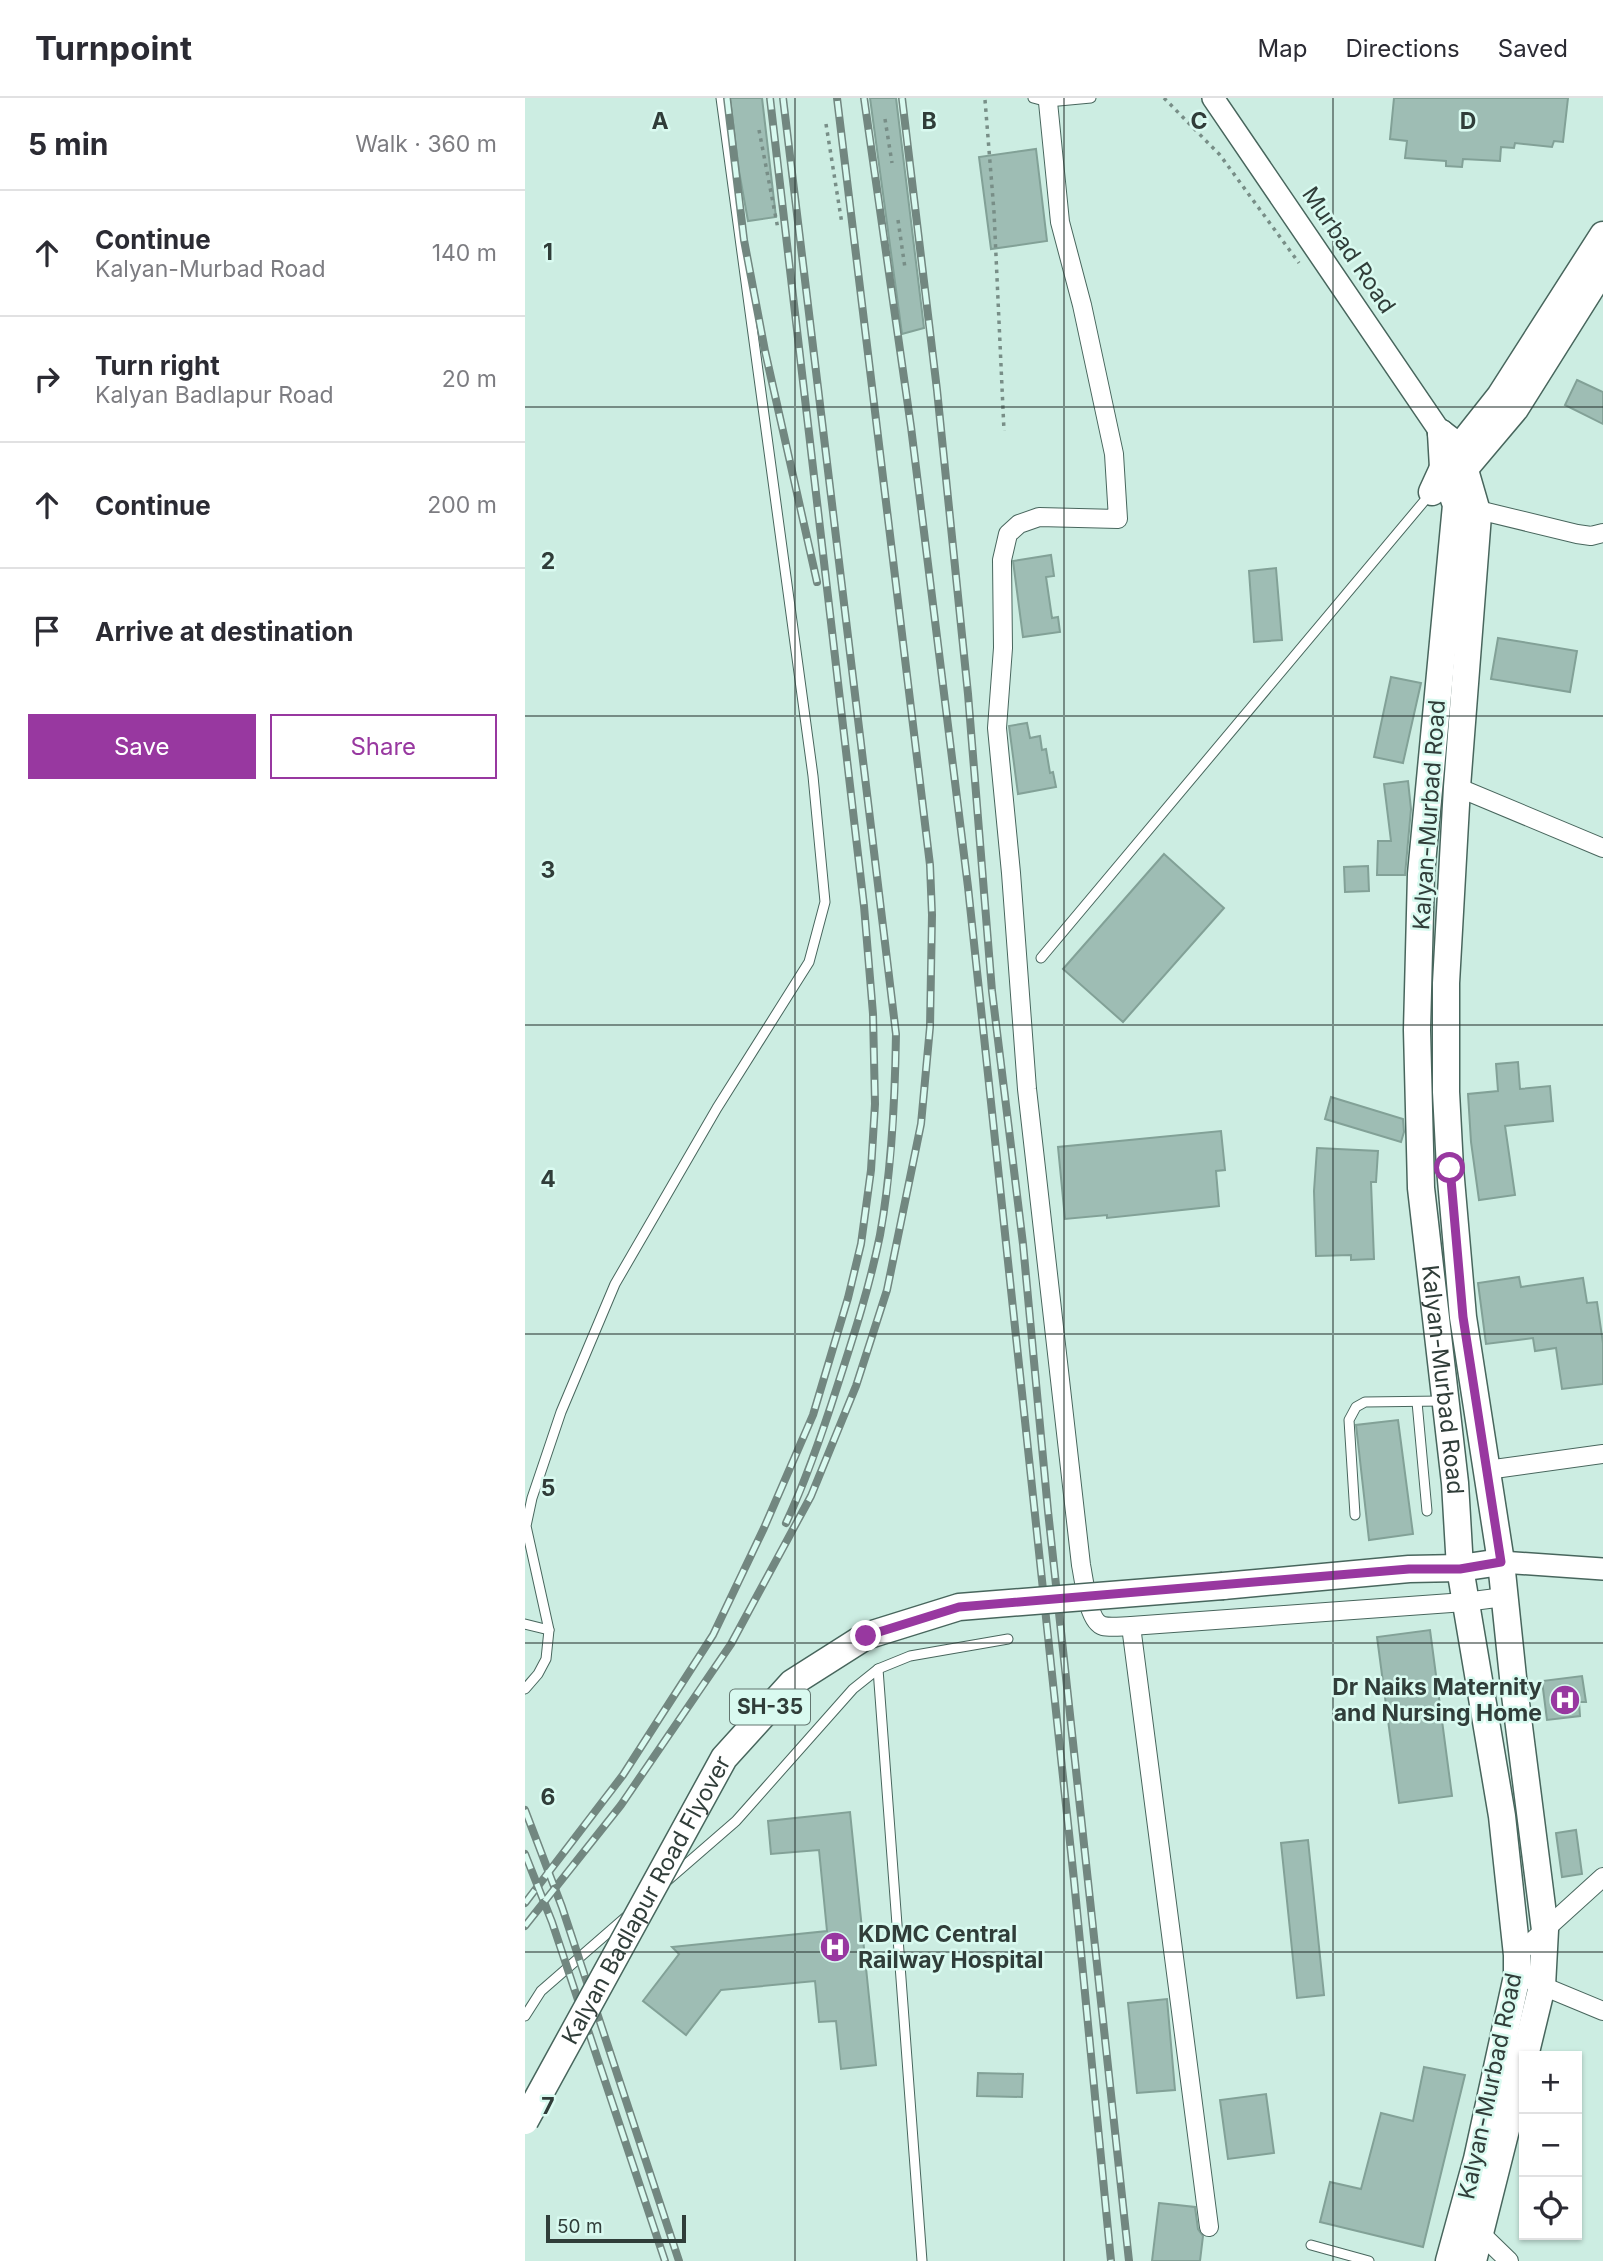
<!DOCTYPE html>
<meta charset="utf-8">
<style>
:root{--surface:#fff;--page:#f7f7f7;--text:#2b2b33;--muted:#7c7c81;--line:#e1e1e2;--accent:#9838a0}
body{margin:0;font-family:Inter,sans-serif;background:var(--page);color:var(--text)}
.controls{position:absolute;right:21px;bottom:21px;display:grid;overflow:hidden;border-radius:0px;box-shadow:0 2px 5px #0004}
.controls button{width:63px;height:63px;display:grid;place-items:center;padding:0;border:0;border-bottom:2px solid var(--line);background:var(--surface);color:var(--text);font:35px sans-serif}
.scale{position:absolute;left:21px;bottom:18px;width:140px;box-sizing:border-box;padding-left:7px;border:4px solid #303d39;border-top:0;font-size:19px;line-height:24px;white-space:nowrap;color:#303d39;-webkit-text-stroke:5px #d9faf0;paint-order:stroke}
.stop{position:absolute;width:21px;height:21px;margin:-16px;border:5px solid #9838a0;border-radius:50%;background:#fff}
.stop.end{background:#9838a0;border-color:#fff;box-shadow:0 2px 7px #0008}
.list{margin:0;padding:0;list-style:none}
h2{display:flex;justify-content:space-between;align-items:center;height:91px;margin:0;padding:0 28px;font-size:30px}
h2 small{font-size:23px;font-weight:400;color:var(--muted)}
.list li{display:grid;grid-template-columns:46px 1fr auto;gap:21px;align-items:center;box-sizing:border-box;height:126px;padding:0 28px;border-top:2px solid var(--line)}
.list b{display:block;font-size:26px;white-space:nowrap}
.list p{margin:0;font-size:23px;white-space:nowrap;color:var(--muted)}
.list em{font-size:23px;font-style:normal;color:var(--muted)}
.actions{display:flex;gap:14px;padding:21px 28px}
.actions a{flex:1;padding:16px 0;border:2px solid var(--accent);border-radius:0px;text-align:center;font-size:24px;color:var(--accent)}
.actions .main{background:var(--accent);color:#fff}
.icon{flex:none;width:38px;height:38px;fill:none;stroke:currentColor;stroke-width:2;stroke-linecap:round;stroke-linejoin:round}
.map{position:relative;flex:none;width:1078px;height:2163px;overflow:hidden}
header{display:flex;align-items:center;gap:42px;box-sizing:border-box;height:98px;padding:0 35px;background:var(--surface);border-bottom:2px solid var(--line)}
header strong{font-size:33px}
nav{display:flex;gap:38px;margin-inline-start:auto;font-size:24px}
main{display:flex}
aside{flex:1;background:var(--surface)}
.map>svg:first-child{display:block}
</style>
<header>
<strong>Turnpoint</strong>
<nav><a>Map</a><a>Directions</a><a>Saved</a></nav>
</header>
<main>
<aside>
<h2>5 min<small>Walk · 360 m</small></h2>
<ul class="list">
<li><svg class="icon" aria-label="ahead" viewBox="0 0 24 24"><path d="M12 20V5M6 11l6-6 6 6"/></svg><div><b>Continue</b><p>Kalyan-Murbad Road</p></div><em>140 m</em></li>
<li><svg class="icon" aria-label="right" viewBox="0 0 24 24"><path d="M7 20v-9h11M14 6l5 5-5 5"/></svg><div><b>Turn right</b><p>Kalyan Badlapur Road</p></div><em>20 m</em></li>
<li><svg class="icon" aria-label="ahead" viewBox="0 0 24 24"><path d="M12 20V5M6 11l6-6 6 6"/></svg><div><b>Continue</b></div><em>200 m</em></li>
<li><svg class="icon" aria-label="arrive" viewBox="0 0 24 24"><path d="M6 21V4h12l-3 4 3 4H6"/></svg><div><b>Arrive at destination</b></div></li>
</ul>
<div class="actions"><a class="main">Save</a><a>Share</a></div>
</aside>
<div class="map">
<svg width="1078" height="2163" viewBox="0 0 1078 2163">
<rect width="100%" height="100%" fill="#ccede2"/>
<g fill="#9ebdb4" stroke="#82a197" stroke-width="2">
<polygon points="205,0 237,0 251,119 223,123 214,73"/>
<polygon points="345,0 371,0 399,230 377,236"/>
<polygon points="869,0 1043,0 1038,44 1029,43 1027,49 990,45 989,50 976,49 975,63 938,61 937,69 921,68 921,63 880,60 882,43 865,41"/>
<polygon points="511,51 522,143 466,151 454,59"/>
<polygon points="1052,282 1078,294 1078,326 1040,307"/>
<polygon points="526,457 529,478 521,479 527,520 533,519 535,534 498,539 488,463"/>
<polygon points="751,470 757,542 729,544 724,473"/>
<polygon points="973,540 1052,553 1045,594 966,581"/>
<polygon points="866,579 896,585 878,665 849,659"/>
<polygon points="502,625 505,640 515,638 517,652 521,651 525,675 528,674 531,689 493,696 484,628"/>
<polygon points="883,683 886,711 880,777 852,777 853,743 866,743 859,686"/>
<polygon points="639,756 699,810 598,924 538,871"/>
<polygon points="843,768 844,793 820,794 819,769"/>
<polygon points="993,964 995,991 1025,988 1028,1023 980,1028 990,1097 954,1102 946,1044 943,996 973,993 971,966"/>
<polygon points="806,999 878,1021 879,1034 876,1044 800,1021"/>
<polygon points="696,1033 700,1072 691,1073 694,1108 582,1120 582,1117 540,1121 533,1049"/>
<polygon points="792,1050 853,1053 851,1084 846,1084 849,1161 826,1162 826,1157 791,1158 789,1093"/>
<polygon points="994,1179 996,1189 1058,1180 1062,1205 1072,1204 1078,1245 1078,1286 1037,1291 1031,1250 1010,1253 1008,1240 961,1246 953,1185"/>
<polygon points="873,1322 888,1436 844,1442 831,1327"/>
<polygon points="905,1532 927,1698 874,1705 852,1539"/>
<polygon points="1057,1578 1061,1604 1054,1604 1055,1618 1022,1622 1017,1583"/>
<polygon points="325,1714 351,1967 316,1971 311,1923 294,1924 290,1883 196,1892 161,1937 118,1903 154,1856 147,1849 302,1833 294,1752 246,1756 243,1723"/>
<polygon points="1051,1732 1057,1776 1037,1779 1031,1735"/>
<polygon points="783,1742 799,1897 772,1900 756,1745"/>
<polygon points="642,1901 650,1992 612,1995 603,1905"/>
<polygon points="899,1969 940,1977 898,2149 795,2124 805,2084 836,2091 856,2015 888,2023"/>
<polygon points="453,1975 498,1976 497,1999 452,1998"/>
<polygon points="741,1996 749,2055 703,2061 695,2002"/>
<polygon points="634,2105 670,2109 673,2131 678,2138 675,2163 627,2163"/>
</g>
<g fill="none" stroke-linecap="round" stroke-linejoin="round">
<g stroke="#48665d" stroke-width="11">
<g id="service">
<polyline points="508,0 523,4 566,0"/>
<polyline points="516,860 906,395"/>
<polyline points="892,1304 902,1413"/>
<polyline points="830,1417 824,1322 831,1309 840,1304 917,1303"/>
<polyline points="0,1526 24,1532"/>
<polyline points="353,1571 397,2163"/>
<polyline points="0,1591 13,1576 21,1561 24,1532 1,1428 7,1400 36,1314 90,1186 192,1010 284,864 300,804 288,678 196,0"/>
<polyline points="143,1782 211,1723 328,1591 353,1571 385,1558 483,1541"/>
<polyline points="0,1918 16,1893 101,1819"/>
<polyline points="786,2147 844,2163"/>
</g>
</g>
<g stroke="#48665d" stroke-width="20">
<g id="minor">
<path d="M 523,4 L 535,124 L 557,207 L 589,356 L 593,421 L 514,419 L 494,426 L 483,436 L 477,462 L 478,550 L 472,630 L 486,775 L 502,991 L 556,1467 C 559,1481 563,1524 578,1528 C 586,1530 598,1528 606,1528 L 940,1504 L 979,1499"/>
<polyline points="945,410 1052,436 1066,438 1078,435"/>
<polyline points="932,689 1078,750"/>
<polyline points="962,1372 1078,1356"/>
<polyline points="606,1528 684,2129"/>
<polyline points="992,1857 1078,1779"/>
<polyline points="1008,1884 1078,1913"/>
<polyline points="951,2131 984,2163"/>
</g>
</g>
<g stroke="#48665d" stroke-width="24">
<g id="tertiary">
<polyline points="688,0 916,335"/>
<polyline points="976,1464 1078,1471"/>
</g>
</g>
<g stroke="#48665d" stroke-width="29">
<g id="primary">
<path id="s1" d="M 916,335 L 918,370 L 931,407 L 896,776 L 892,932 L 896,1090 L 930,1385 L 935,1470 L 977,1718 L 992,1857 L 992,1878 L 952,2061 L 924,2163"/>
<polyline points="916,335 933,348 953,417 932,689 921,885 921,994 925,1070 938,1219 976,1464 989,1589 1020,1832 1017,1888 1000,1958"/>
<polyline points="942,368 990,311 1078,171"/>
<polyline points="907,394 918,370 975,298 1078,137"/>
<polyline points="698,1488 884,1471 935,1470 976,1464"/>
<polyline points="948,2163 999,1960"/>
</g>
</g>
<g stroke="#788e87" stroke-width="3.5" stroke-dasharray="3.5 5" stroke-linecap="butt">
<polyline points="639,0 695,57 774,165"/>
<polyline points="460,2 469,114 479,333"/>
<polyline points="360,21 367,65"/>
<polyline points="301,26 317,126"/>
<polyline points="234,32 253,131"/>
<polyline points="373,122 380,170"/>
</g>
<use href="#service" stroke="#fff" stroke-width="9"/>
<use href="#minor" stroke="#fff" stroke-width="18"/>
<use href="#tertiary" stroke="#fff" stroke-width="21"/>
<use href="#primary" stroke="#fff" stroke-width="26"/>
<g stroke="#728780" stroke-width="8">
<g id="rail">
<polyline points="202,0 219,142 240,253 292,484"/>
<path d="M 258,0 L 371,936 C 370,1003 367,1071 355,1137 C 345,1187 329,1237 313,1286 C 298,1333 282,1380 261,1425"/>
<polyline points="339,0 386,329 443,789 549,1782 586,2163"/>
<polyline points="377,0 412,292 443,596 467,893 498,1146 523,1413 604,2163"/>
<polyline points="0,1712 37,1809 154,2163"/>
<polyline points="0,1756 27,1824 140,2163"/>
<polyline points="0,1805 98,1677 188,1537 239,1430 288,1317 323,1200 336,1146 346,1072 350,1006 348,916 339,808 245,0"/>
<polyline points="0,1828 96,1707 206,1546 286,1398 331,1288 362,1192 396,1026 405,929 407,817 405,767 312,0"/>
</g>
</g>
<use href="#rail" stroke="#d9faf0" stroke-width="5" stroke-dasharray="16" stroke-linecap="butt"/>
<g stroke="#48665d" stroke-width="29" stroke-linecap="butt">
<g id="primary-bridge">
<path id="s2" d="M 0,2023 L 199,1660 L 267,1585 L 341,1538 L 434,1509 L 698,1488"/>
</g>
</g>
<use href="#primary-bridge" stroke="#fff" stroke-width="26"/>
</g>
<g fill="none" stroke-linecap="round" stroke-linejoin="round">
<polyline stroke="#9838a0" stroke-width="9" points="341,1538 434,1509 884,1471 935,1471 976,1464 938,1219 925,1070"/>
</g>
<path fill="none" stroke="#303d39" stroke-width="2" stroke-opacity="0.55" d="M 270,0 L 270,2163M 539,0 L 539,2163M 808,0 L 808,2163M 0,309 L 1078,309M 0,618 L 1078,618M 0,927 L 1078,927M 0,1236 L 1078,1236M 0,1545 L 1078,1545M 0,1854 L 1078,1854"/>
<defs>
<g id="hospital-disc" transform="scale(1.575)"><circle r="9.5" fill="#9838a0" stroke="#d9faf0"/><path d="M-5-5h3v3.5h4V-5h3V5h-3V1.5h-4V5h-3Z" fill="#fff"/></g>
</defs>
<g fill-rule="evenodd">
<use href="#hospital-disc" x="1040" y="1602"/>
<use href="#hospital-disc" x="310" y="1849"/>
</g>
<g text-anchor="middle" stroke-width="5" stroke-linejoin="round" paint-order="stroke">
<rect fill="#d9faf0" stroke="#637670" stroke-width="2" x="205" y="1591.5" width="80" height="35" rx="5"/>
<g font-size="21" font-weight="bold" fill="#303d39">
<text x="245" y="1616">SH-35</text>
</g>
<g font-size="23" fill="#303d39" stroke="#d9faf0">
<text transform="translate(824 152) rotate(56)" y="8">Murbad Road</text>
<text transform="translate(904 717) rotate(-86)" y="8">Kalyan-Murbad Road</text>
<text dy="8" stroke="none"><textPath href="#s1" startOffset="952">Kalyan-Murbad Road</textPath></text>
<text dy="8" stroke="none"><textPath href="#s2" startOffset="252">Kalyan Badlapur Road Flyover</textPath></text>
<text transform="translate(965 1988) rotate(-78)" y="8">Kalyan-Murbad Road</text>
</g>
<g font-size="23" font-weight="bold" fill="#303d39" stroke="#d9faf0" text-anchor="end">
<text x="1017" y="1597">Dr Naiks Maternity<tspan x="1017" dy="26">and Nursing Home</tspan></text>
<text x="333" y="1844" text-anchor="start">KDMC Central<tspan x="333" dy="26">Railway Hospital</tspan></text>
</g>
</g>
<g font-size="23" text-anchor="middle" font-weight="bold" fill="#303d39" stroke="#d9faf0" stroke-width="5" stroke-linejoin="round" paint-order="stroke">
<text x="135" y="31">A</text>
<text x="404" y="31">B</text>
<text x="674" y="31">C</text>
<text x="943" y="31">D</text>
<text x="23" y="162">1</text>
<text x="23" y="471">2</text>
<text x="23" y="780">3</text>
<text x="23" y="1089">4</text>
<text x="23" y="1398">5</text>
<text x="23" y="1707">6</text>
<text x="23" y="2016">7</text>
</g>
</svg>
<div class="controls">
<button>+</button>
<button>−</button>
<button><svg class="icon" aria-label="locate" viewBox="0 0 24 24"><circle cx="12" cy="12" r="6"/><path d="M12 2v4M12 18v4M2 12h4M18 12h4"/></svg></button>
</div>
<div class="scale">50 m</div>
<div class="stop" style="left:925px;top:1070px"></div>
<div class="stop end" style="left:341px;top:1538px"></div>
</div>
</main>
